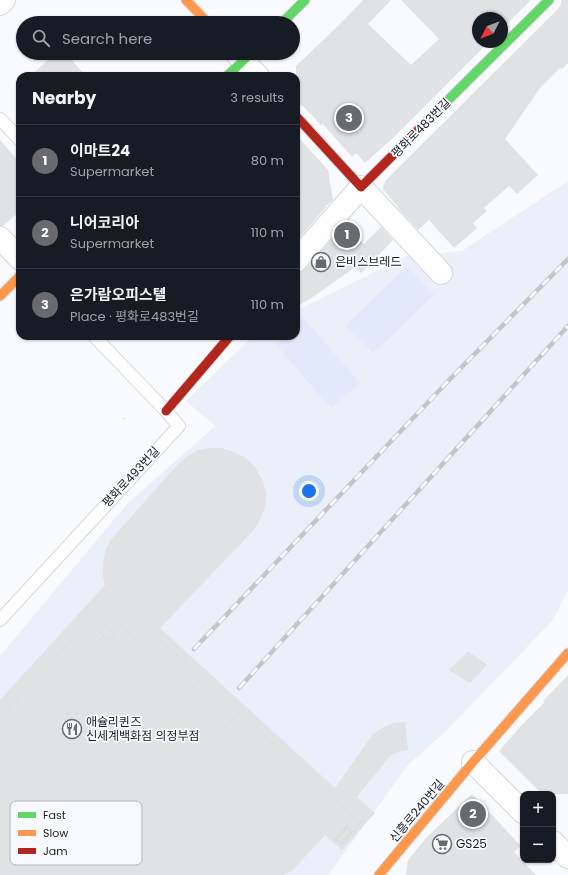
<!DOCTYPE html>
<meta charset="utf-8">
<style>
:root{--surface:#171b24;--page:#242831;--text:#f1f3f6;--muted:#9ea1a6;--line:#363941;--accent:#696a6d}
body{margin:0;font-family:Poppins,"Noto Sans KR",sans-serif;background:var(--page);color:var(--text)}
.controls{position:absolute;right:12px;bottom:12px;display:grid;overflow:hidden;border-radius:8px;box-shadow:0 1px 3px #0004}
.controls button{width:36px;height:36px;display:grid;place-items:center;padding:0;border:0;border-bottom:1px solid var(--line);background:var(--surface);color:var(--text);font:20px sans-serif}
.compass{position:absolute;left:472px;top:12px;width:36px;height:36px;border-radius:50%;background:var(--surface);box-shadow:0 1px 3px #0004;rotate:228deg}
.you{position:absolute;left:309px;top:491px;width:14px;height:14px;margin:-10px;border:3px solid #fff;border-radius:50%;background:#1a73e8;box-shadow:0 0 0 6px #1a73e833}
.badge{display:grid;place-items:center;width:26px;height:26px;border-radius:50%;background:var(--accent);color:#fff;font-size:13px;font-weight:700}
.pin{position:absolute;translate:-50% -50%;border:2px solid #fff;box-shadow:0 1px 4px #0006}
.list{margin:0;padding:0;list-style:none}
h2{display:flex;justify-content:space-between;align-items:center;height:52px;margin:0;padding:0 16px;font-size:17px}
h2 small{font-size:13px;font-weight:400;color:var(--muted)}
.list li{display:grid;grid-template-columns:26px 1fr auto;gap:12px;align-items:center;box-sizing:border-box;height:72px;padding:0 16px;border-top:1px solid var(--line)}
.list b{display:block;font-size:15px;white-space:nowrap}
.list p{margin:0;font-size:13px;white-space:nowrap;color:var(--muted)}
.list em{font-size:13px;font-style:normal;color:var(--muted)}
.icon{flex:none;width:22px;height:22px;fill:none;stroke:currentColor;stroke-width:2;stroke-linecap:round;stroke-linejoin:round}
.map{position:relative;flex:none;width:568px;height:875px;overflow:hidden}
.search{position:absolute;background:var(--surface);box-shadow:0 1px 3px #0004;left:16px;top:16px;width:284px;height:44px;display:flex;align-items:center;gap:10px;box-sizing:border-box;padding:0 14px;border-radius:22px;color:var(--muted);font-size:15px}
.panel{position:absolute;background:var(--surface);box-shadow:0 1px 3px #0004;left:16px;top:72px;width:284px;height:268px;border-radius:12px}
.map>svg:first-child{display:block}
</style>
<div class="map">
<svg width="568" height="875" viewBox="0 0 568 875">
<rect width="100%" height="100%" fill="#f9fafd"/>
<polygon fill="#eaeff9" points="568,181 568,590 552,621 448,729 407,766 332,870 328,875 0,875 0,656 127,504 215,426 186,401 253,336 296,336 296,311 407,256 462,251"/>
<g fill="#e1e9fa">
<polygon points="407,267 434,295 373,353 345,326"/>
<polygon points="303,318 360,383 331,408 275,343 283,336 296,336 296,324"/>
</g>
<g fill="#e0e2e4">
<polygon points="363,0 391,0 368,24 411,65 439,39 401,0 531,0 502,29 502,18 478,18 478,42 489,42 393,138 365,163 356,153 352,157 322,123 322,126 305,108 300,104 296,104 296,66 341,23"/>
<polygon points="561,0 568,0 568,63 562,69 560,68 540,88 505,139 538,175 517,194 509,186 484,208 487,211 473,223 477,228 454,248 429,220 418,230 397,207 398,207 383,189 385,181 558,9 561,4"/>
<polygon points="56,53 65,53 86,76 30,76"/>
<polygon points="296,135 328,170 333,200 325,207 326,207 296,242"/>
<polygon points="0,140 20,163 20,211 3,226 0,226"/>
<polygon points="344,225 364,244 381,227 393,240 361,273 355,267 313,297 296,307 296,273 300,273 305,269"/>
<polygon points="210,448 222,448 234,452 246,458 255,467 262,479 266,493 265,507 260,520 252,532 160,628 335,788 373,734 384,727 394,723 405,722 408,750 398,752 390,756 357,797 375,813 342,850 325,835 292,871 283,875 0,875 0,700 105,585 103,576 103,562 106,549 113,537 179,463 189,455 198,450"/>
<polygon points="468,651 487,665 470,683 449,670"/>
<polygon points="568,675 568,794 542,794 499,751 521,726 545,702 543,701 546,698"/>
<polygon points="472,794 521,846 514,852 536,875 406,875 408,860 426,838"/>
</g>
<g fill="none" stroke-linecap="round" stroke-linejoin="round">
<g stroke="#d6d8db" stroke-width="14">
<g id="lane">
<polyline points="0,119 20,140"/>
<polyline points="0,620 179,426 166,411 94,336"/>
</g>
</g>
<g stroke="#d6d8db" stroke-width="24">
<g id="street">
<polyline points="0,4 4,0"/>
<polyline points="236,53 258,76"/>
<polyline points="0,238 20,259"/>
<polyline points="296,261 361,187 441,273"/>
<polyline points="473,762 523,812"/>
<polyline points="553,842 568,857"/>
</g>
</g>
<g stroke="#d6d8db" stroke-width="11">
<g id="fast">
<polyline points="282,23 305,0"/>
<polyline points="227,76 251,53"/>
<polyline points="431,117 549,0"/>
</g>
</g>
<g stroke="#d6d8db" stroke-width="11">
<g id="slow">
<polyline points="186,0 208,23"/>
<polyline points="0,296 20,276"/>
<polyline points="379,875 473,762 568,653"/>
</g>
</g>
<g stroke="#d6d8db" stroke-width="11">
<g id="jam">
<polyline points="296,116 361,187 431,117"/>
<polyline points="166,411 230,336"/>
</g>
</g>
<g stroke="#dadbdc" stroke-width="2.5" stroke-dasharray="1 3" stroke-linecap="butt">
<polyline points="124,419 126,416"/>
<polyline points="82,661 104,636"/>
<polyline points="0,718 88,621 110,642 116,635 105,624 111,618"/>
<polyline points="158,726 202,679"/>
<polyline points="195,761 238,712"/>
<polyline points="357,820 359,818"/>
<polyline points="348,826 337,839 342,843 351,832 347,827 336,839 342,843 352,832 346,827 336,839 342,844 352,832 346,827 335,839 342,845 354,831"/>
</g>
<use href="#lane" stroke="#fefeff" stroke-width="12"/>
<use href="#street" stroke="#fefeff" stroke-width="22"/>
<use href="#fast" stroke="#63d668" stroke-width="9"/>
<use href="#slow" stroke="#ff974d" stroke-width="9"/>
<use href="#jam" stroke="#b3261e" stroke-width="9"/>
<g stroke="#c5c5c6" stroke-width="4.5">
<g id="rail">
<polyline points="194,649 452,377 568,259"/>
<polyline points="239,688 568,326"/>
</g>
</g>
<use href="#rail" stroke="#f7f9ff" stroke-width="3" stroke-dasharray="9" stroke-linecap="butt"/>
<polyline stroke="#dadbdc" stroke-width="2.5" stroke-dasharray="1 3" stroke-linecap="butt" points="111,618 150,652 160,641 361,823 354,831"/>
</g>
<defs>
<g id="shop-ring" transform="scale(1)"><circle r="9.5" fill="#f7f9ff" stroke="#696a6d" stroke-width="1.5"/><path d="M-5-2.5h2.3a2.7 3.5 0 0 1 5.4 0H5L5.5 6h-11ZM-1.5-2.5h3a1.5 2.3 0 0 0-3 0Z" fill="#696a6d"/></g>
<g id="restaurant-ring" transform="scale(1)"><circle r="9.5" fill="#f7f9ff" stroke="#696a6d" stroke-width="1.5"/><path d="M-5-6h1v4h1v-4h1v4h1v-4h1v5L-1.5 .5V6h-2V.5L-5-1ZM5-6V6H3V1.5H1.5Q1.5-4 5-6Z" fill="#696a6d"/></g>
<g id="supermarket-ring" transform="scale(1)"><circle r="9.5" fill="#f7f9ff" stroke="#696a6d" stroke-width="1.5"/><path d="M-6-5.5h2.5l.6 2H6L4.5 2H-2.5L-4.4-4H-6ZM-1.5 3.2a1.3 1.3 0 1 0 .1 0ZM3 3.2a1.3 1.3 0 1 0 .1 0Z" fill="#696a6d"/></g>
</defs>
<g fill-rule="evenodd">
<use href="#shop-ring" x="321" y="262"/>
<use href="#restaurant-ring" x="72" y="729"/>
<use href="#supermarket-ring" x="442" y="844"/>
</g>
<g text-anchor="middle" stroke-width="3.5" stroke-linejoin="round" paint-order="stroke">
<g font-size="12" fill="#1b1c20" stroke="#f7f9ff">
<text transform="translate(421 128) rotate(-45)" y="4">평화로483번길</text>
<text transform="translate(131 477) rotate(-47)" y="4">평화로493번길</text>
<text transform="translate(417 811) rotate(-50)" y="4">신흥로240번길</text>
</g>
<g font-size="12" fill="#1b1c20" stroke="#f7f9ff" text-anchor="start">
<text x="335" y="266">은비스브레드</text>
<text x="86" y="726">애슐리퀸즈<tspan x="86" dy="14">신세계백화점 의정부점</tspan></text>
<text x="456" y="848">GS25</text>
</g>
</g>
<rect x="10" y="801" width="132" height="64" rx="6" fill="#f7f9ff" stroke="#b5b7bc" stroke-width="1"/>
<rect x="18" y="812" width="18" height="6" fill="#63d668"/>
<rect x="18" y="830" width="18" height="6" fill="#ff974d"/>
<rect x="18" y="848" width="18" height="6" fill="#b3261e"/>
<g font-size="11" fill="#1b1c20">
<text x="43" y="819">Fast</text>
<text x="43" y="837">Slow</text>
<text x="43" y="855">Jam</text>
</g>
</svg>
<div class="controls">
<button>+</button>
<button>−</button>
</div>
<svg class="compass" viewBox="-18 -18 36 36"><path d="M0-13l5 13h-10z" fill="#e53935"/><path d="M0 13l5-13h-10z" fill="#9ea1a6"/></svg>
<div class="you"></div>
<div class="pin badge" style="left:347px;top:235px">1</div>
<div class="pin badge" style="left:473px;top:814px">2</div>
<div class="pin badge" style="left:349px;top:118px">3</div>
<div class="search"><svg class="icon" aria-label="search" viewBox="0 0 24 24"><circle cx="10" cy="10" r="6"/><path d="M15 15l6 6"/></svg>Search here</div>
<section class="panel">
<h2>Nearby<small>3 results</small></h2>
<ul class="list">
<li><span class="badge">1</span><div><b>이마트24</b><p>Supermarket</p></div><em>80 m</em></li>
<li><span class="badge">2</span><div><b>니어코리아</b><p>Supermarket</p></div><em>110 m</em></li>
<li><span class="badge">3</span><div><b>은가람오피스텔</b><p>Place · 평화로483번길</p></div><em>110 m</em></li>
</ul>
</section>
</div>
